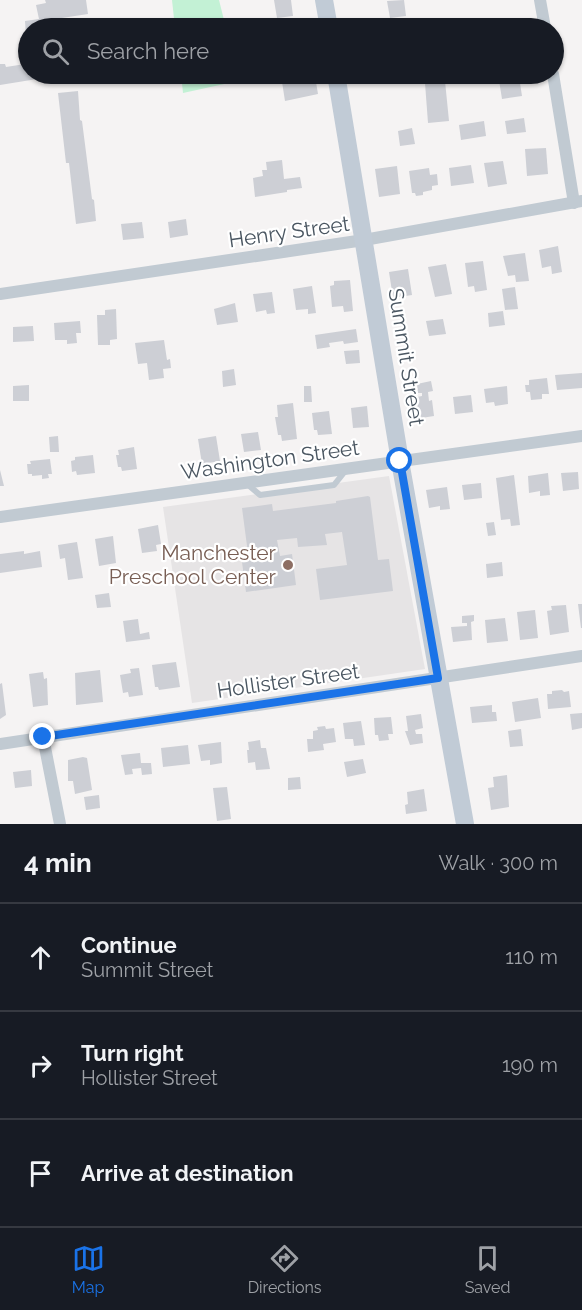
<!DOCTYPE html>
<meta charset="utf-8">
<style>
:root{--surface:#171b24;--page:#242831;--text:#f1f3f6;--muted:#9ea1a6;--line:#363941;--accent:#1a73e8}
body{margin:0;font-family:Raleway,sans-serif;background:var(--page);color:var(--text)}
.stop{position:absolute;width:18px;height:18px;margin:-14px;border:4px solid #1a73e8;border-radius:50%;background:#fff}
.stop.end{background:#1a73e8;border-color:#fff;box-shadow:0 2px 6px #0008}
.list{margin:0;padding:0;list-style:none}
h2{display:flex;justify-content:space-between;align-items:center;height:78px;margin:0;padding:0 24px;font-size:26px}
h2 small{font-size:20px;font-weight:400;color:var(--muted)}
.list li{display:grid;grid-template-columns:39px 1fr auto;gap:18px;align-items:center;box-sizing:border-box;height:108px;padding:0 24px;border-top:2px solid var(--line)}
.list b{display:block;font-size:22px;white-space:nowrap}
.list p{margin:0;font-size:20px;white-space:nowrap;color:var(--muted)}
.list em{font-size:20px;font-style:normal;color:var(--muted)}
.icon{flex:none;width:33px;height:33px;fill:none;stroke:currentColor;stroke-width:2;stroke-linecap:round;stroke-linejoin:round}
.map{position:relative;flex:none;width:582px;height:824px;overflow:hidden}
.search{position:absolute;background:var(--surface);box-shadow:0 2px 4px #0004;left:18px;right:18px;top:18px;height:66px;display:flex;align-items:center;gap:15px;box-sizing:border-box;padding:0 21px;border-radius:33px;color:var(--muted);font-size:22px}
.sheet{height:402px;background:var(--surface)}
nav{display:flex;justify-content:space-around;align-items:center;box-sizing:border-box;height:84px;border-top:2px solid var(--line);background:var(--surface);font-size:16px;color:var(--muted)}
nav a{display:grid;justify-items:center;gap:3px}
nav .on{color:var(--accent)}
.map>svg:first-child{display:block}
</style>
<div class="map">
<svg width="582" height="824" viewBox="0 0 582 824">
<rect width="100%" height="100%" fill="#f5f3f3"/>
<polygon fill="#e6e4e5" points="389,476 425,669 192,703 163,507"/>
<g fill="#c3f1d5">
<polygon points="172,0 219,0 226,28 175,28"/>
<polygon points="181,74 236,74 238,81 183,93"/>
</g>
<g fill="#cdcfd5">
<polygon points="45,0 86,0 88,14 42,21 43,28 28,28 27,52 25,21 39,19 36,5 46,3"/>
<polygon points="274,0 291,0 293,16 277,18"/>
<polygon points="404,0 406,16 390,18 387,1"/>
<polygon points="512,22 513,28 495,28 494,24"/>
<polygon points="384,24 385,28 365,28 365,27"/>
<polygon points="28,61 28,74 36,74 37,79 0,85 0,64 5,64 6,67 25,64"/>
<polygon points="498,74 522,74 523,82 520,83 522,96 502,99"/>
<polygon points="315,76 318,94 285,101 282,82"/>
<polygon points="445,81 449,121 428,123 425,83"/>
<polygon points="78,91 80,120 82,121 92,199 94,200 96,221 76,224 69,163 66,163 58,93"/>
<polygon points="524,118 526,132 507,134 505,121"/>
<polygon points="484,121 486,136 461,140 459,125"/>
<polygon points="412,128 415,144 400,146 398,131"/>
<polygon points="546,148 548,174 527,176 525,149"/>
<polygon points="282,160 284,179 300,177 302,188 287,190 287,192 255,197 253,178 263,176 262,170 267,170 266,162"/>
<polygon points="503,161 507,184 488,187 484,163"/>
<polygon points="471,165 474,183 451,186 449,168"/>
<polygon points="397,166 400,194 379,197 375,169"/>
<polygon points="429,168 430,175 437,174 438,185 432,186 432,190 423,192 423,195 416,196 415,193 412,193 409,171"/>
<polygon points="186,219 188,235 170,238 168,222"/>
<polygon points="142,222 144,238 123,240 121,224"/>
<polygon points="558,246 562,272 552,274 551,266 542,268 539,250"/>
<polygon points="525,253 529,281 516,282 515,275 508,276 503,256"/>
<polygon points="483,261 487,290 475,292 474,286 468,287 465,263"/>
<polygon points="446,264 452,294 435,297 428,267"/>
<polygon points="408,269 412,295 393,298 389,272"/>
<polygon points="350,280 353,311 344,312 343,306 332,307 330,286 334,285 334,281"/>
<polygon points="312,286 316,313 308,314 308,309 296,310 293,289"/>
<polygon points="515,287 518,309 505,310 502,289"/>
<polygon points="272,292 275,313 267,314 266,310 256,312 253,294"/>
<polygon points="235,303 238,322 217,325 214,309"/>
<polygon points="116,309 117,339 110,340 110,345 98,345 97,315 105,315 105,310"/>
<polygon points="503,311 505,325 489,327 488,313"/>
<polygon points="443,319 446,334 429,336 426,321"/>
<polygon points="80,321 81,333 76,333 77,343 67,344 67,340 55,340 54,323"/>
<polygon points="33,326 34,341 13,342 13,327"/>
<polygon points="356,329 358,342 344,344 343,341 329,343 330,347 317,349 315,335"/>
<polygon points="164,340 167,360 170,359 171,368 163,369 164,378 149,380 147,363 138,364 135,343"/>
<polygon points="359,350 360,363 346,364 344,351"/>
<polygon points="234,369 236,385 223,387 222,371"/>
<polygon points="582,373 582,388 557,390 555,375"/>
<polygon points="547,378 549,394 542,394 542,399 531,400 530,392 526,392 525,385 529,385 529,380"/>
<polygon points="431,381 433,391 428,392 429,401 432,400 434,416 415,419 412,398 422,396 422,393 418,393 417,384"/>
<polygon points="29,385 29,401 13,401 13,386"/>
<polygon points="304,386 311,386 312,402 304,402"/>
<polygon points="507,386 508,404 495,406 494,402 486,403 484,389"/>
<polygon points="471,395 473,412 455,414 453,397"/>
<polygon points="293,403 297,439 282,441 281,435 278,435 275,417 278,417 277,405"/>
<polygon points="367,406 369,427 353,428 351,408"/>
<polygon points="329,411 332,434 318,435 317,430 314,430 312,413"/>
<polygon points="258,432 261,450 244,452 241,434"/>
<polygon points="58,436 59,452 50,452 49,437"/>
<polygon points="216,436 220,461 202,464 198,439"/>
<polygon points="134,447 137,469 122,471 121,467 118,467 116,455 119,455 118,450"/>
<polygon points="93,455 95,473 77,475 76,471 72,472 71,461 75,460 75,457"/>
<polygon points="50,459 52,474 48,474 49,478 42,479 42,475 32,476 32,474 28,474 27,464 31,464 30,461"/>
<polygon points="0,470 4,486 0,486"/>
<polygon points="578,472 579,489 563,491 561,473"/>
<polygon points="548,473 550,495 540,496 540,491 529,493 528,476"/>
<polygon points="514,475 520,525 511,526 510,519 501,520 496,478"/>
<polygon points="481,483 482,498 464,500 462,485"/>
<polygon points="447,487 450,509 440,510 440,506 429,508 426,490"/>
<polygon points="368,496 370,497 378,560 389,559 393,591 320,600 316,569 347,565 342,532 325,534 327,545 298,547 297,538 277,540 280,556 292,554 296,585 246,592 242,562 249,561 242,508 272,504 273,511 336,503 336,501"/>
<polygon points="494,522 496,535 488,536 486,523"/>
<polygon points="158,525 161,544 156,545 157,551 142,553 138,529"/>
<polygon points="113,536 116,563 99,566 95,539"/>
<polygon points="77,542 83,578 68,580 65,558 60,559 58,545"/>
<polygon points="24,551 24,554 40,551 42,567 0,573 0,554"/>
<polygon points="502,562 503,576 487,578 486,564"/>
<polygon points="109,593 111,607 97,608 95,595"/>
<polygon points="578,604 582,604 582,628 581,628"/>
<polygon points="566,605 569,632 550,635 547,611 552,610 551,606"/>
<polygon points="535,610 538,638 520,640 517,612"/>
<polygon points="474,615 474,621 471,622 472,640 453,642 451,627 467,626 467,623 462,623 462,616"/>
<polygon points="505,618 508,641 487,643 485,620"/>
<polygon points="138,619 140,634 149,632 150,639 126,642 123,621"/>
<polygon points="176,662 180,687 159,690 158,687 155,687 152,665"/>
<polygon points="139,668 143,695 129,697 128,692 123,693 120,675 131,673 130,669"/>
<polygon points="100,670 103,702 76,705 75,673"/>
<polygon points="43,672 44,679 47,678 48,705 33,707 29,674"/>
<polygon points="2,683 6,715 0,719 0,684"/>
<polygon points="562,690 564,692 569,691 571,707 548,709 547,694 552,694 552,691"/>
<polygon points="538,698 541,718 515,722 512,702"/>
<polygon points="492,705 492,712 496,712 497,721 472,723 470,707"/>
<polygon points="582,713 582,728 572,730 570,714"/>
<polygon points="421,714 423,728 415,730 416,734 422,734 423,743 410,745 405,731 408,731 406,716"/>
<polygon points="391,717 393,734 388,734 389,740 379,741 378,735 375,735 374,718"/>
<polygon points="361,721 365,745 354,746 353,739 345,739 343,723"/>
<polygon points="325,726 326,729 334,728 336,742 323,744 324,750 308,752 307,739 313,739 313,731 318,730 317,727"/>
<polygon points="521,729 523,746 510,747 508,731"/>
<polygon points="260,740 261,748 266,748 270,769 256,770 255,762 248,763 247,750 249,750 248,742"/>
<polygon points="221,742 222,763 210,765 210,760 201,761 198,745"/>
<polygon points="188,745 190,764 163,767 161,748"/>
<polygon points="140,753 141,763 151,763 152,774 142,775 141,768 132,769 133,774 125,775 121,755"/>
<polygon points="83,757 87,758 92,790 75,794 73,781 68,781 68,760"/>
<polygon points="363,759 366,773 347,777 344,762"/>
<polygon points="31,770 32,786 15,788 13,772"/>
<polygon points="507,775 509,807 491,810 488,788 494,787 493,777"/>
<polygon points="300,777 301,789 288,790 288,778"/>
<polygon points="227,787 231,819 217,821 213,788"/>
<polygon points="424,789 427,811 406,814 405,805 408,804 407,792"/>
<polygon points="99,795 100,808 86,810 84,797"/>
</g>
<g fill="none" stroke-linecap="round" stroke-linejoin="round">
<polyline stroke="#c1cad2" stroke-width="6" points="246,483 260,495 334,485 346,470"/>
<g stroke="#c1cad2" stroke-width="12">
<polyline points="540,0 545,28"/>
<polyline points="553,74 574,203"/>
<polyline points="0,294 364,240 582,201"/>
<polyline points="0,517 582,436"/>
<polyline points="43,737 60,824"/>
<polyline points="0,744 582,656"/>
</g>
<g stroke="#c1cbd6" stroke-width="18">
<polyline points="324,0 329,28"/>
<polyline points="336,74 400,461 465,824"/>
</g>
</g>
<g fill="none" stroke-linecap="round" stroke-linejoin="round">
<polyline stroke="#1a73e8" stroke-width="8" points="43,737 438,678 400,461"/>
</g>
<circle fill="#8d6e63" stroke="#fff" stroke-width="2" cx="288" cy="565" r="6"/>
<g text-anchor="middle" stroke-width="4.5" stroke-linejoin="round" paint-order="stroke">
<g font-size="21" fill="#4a5661" stroke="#fff">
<text transform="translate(289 232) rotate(-8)" y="7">Henry Street</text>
<text transform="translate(406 357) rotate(81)" y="7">Summit Street</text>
<text transform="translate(270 460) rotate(-8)" y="7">Washington Street</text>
<text transform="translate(288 681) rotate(-8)" y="7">Hollister Street</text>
</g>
<g font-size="21" fill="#785e54" stroke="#fff" text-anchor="end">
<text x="276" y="560">Manchester<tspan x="276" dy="24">Preschool Center</tspan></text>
</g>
</g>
</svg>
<div class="stop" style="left:400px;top:461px"></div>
<div class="stop end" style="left:43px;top:737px"></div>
<div class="search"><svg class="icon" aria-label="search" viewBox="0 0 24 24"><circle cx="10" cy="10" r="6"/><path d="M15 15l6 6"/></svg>Search here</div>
</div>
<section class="sheet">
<h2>4 min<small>Walk · 300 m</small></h2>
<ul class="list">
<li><svg class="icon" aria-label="ahead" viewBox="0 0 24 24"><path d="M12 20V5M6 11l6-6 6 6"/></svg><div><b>Continue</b><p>Summit Street</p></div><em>110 m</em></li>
<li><svg class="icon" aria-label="right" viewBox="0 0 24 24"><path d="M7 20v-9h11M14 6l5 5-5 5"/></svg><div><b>Turn right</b><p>Hollister Street</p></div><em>190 m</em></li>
<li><svg class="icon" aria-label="arrive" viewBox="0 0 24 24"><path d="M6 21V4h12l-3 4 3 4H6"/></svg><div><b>Arrive at destination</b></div></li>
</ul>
</section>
<nav>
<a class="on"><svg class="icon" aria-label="map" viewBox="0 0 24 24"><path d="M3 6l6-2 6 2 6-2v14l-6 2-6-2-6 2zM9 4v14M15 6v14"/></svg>Map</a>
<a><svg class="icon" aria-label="directions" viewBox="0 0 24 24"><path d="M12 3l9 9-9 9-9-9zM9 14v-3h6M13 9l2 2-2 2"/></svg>Directions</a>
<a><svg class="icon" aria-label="saved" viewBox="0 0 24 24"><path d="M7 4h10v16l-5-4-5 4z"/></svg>Saved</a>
</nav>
